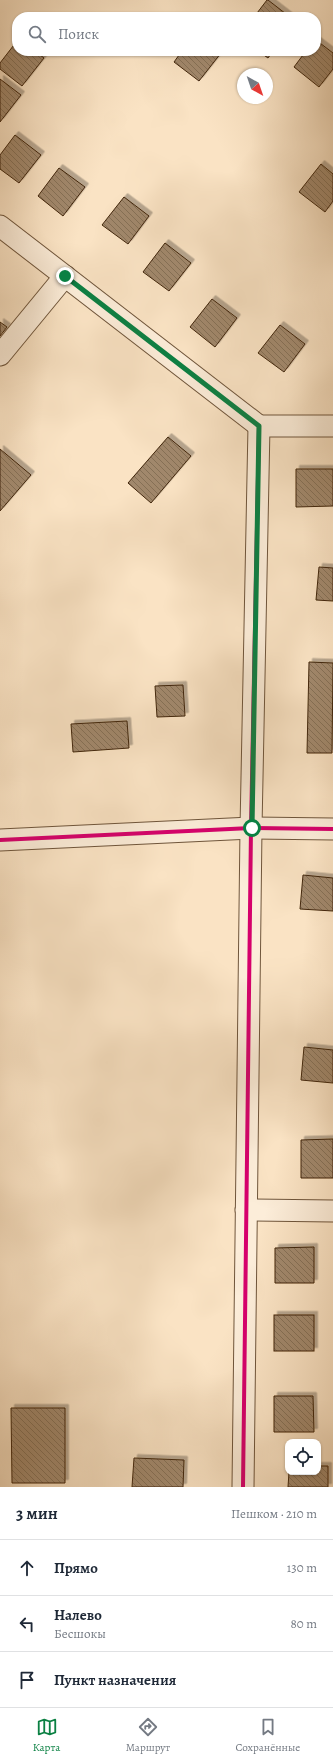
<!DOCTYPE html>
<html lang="ru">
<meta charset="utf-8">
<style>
:root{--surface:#fff;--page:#f2f2f3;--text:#1f2937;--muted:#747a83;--line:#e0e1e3;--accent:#0b8043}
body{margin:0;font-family:Alegreya,serif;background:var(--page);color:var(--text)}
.controls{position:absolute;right:12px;bottom:12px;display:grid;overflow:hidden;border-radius:8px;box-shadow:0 1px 3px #0004}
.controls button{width:36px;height:36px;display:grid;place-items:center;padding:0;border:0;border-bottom:1px solid var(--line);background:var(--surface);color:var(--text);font:20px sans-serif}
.compass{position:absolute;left:237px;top:68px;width:36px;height:36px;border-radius:50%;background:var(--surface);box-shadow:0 1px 3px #0004;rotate:140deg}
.stop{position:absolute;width:12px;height:12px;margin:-9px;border:3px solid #0b8043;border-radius:50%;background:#fff}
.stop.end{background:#0b8043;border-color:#fff;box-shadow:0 1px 4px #0008}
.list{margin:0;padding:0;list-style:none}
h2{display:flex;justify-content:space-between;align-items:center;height:52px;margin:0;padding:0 16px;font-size:17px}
h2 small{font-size:13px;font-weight:400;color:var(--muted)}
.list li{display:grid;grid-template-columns:26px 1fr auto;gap:12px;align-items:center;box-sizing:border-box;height:56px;padding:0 16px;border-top:1px solid var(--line)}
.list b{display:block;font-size:15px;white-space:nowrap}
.list p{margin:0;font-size:13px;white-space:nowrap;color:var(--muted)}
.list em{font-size:13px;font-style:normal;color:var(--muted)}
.icon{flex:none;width:22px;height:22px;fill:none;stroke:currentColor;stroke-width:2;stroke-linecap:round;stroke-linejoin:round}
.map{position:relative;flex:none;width:333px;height:1487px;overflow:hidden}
.search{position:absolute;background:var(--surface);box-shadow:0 1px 3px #0004;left:12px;right:12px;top:12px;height:44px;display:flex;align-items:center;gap:10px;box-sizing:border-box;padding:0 14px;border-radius:16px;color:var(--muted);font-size:15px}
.sheet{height:220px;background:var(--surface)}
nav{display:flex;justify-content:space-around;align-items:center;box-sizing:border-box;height:56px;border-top:1px solid var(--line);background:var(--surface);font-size:11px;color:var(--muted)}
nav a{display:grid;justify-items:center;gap:2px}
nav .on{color:var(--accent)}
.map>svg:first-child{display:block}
</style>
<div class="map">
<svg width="333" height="1487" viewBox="0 0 333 1487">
<defs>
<pattern id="building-back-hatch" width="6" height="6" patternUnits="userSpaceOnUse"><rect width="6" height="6" fill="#a1886c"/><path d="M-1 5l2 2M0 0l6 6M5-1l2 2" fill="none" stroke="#856f57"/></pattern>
<filter id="shadow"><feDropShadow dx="3.5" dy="-3.5" stdDeviation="0" flood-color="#0004"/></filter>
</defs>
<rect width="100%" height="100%" fill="#fae3c4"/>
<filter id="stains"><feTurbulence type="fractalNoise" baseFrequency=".005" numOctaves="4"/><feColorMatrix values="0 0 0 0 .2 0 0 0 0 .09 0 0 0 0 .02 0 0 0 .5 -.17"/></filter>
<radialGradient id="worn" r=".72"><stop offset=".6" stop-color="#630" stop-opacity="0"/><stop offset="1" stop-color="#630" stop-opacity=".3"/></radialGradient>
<g fill="url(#building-back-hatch)" stroke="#41260d" filter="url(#shadow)">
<polygon points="267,0 268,0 290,17 254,17"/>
<polygon points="316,40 333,53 333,69 319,87 294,67 306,51 316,51"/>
<polygon points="17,41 17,51 35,51 44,58 22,86 0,69 0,63"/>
<polygon points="182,51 218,51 221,53 199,81 174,62"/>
<polygon points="258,51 273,51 268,58"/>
<polygon points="0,79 21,95 0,122"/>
<polygon points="15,135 41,155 19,183 0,169 0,155"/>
<polygon points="321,164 333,174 333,201 325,212 299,192"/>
<polygon points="59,168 85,187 63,216 38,196"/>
<polygon points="124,197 149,216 128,244 102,225"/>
<polygon points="165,243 191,263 169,291 143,272"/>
<polygon points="212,299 237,318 215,347 190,327"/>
<polygon points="0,322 7,327 0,336"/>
<polygon points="280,325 305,344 284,372 258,353"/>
<polygon points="168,437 191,456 151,503 128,483"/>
<polygon points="0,449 31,475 0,511"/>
<polygon points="296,469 333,469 333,506 296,507"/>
<polygon points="319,567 333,568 333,601 316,600"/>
<polygon points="309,662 333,663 332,753 307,753"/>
<polygon points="183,685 185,716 157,717 155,686"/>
<polygon points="127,721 129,748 73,752 71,724"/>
<polygon points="303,875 333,878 333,911 300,909"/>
<polygon points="304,1047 333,1050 333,1083 301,1080"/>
<polygon points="333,1139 333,1178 301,1178 301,1140"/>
<polygon points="314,1247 314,1283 275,1283 275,1248"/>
<rect x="274" y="1315" width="40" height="36"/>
<polygon points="274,1396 313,1396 314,1432 274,1432"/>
<polygon points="11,1408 65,1408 65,1483 12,1483"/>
<polygon points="134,1458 184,1460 183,1487 132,1487"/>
<polygon points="318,1466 328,1466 328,1487 288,1487 289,1472 318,1472"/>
</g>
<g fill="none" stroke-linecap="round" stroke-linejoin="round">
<g stroke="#6f553b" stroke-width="23">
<g id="minor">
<polyline points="0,226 259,426"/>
<polyline points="0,355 65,276"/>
<polyline points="259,426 333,426"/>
<polyline points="0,840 251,828 333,829"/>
<polyline points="246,1210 333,1211"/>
<polyline points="243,1487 251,828 259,426"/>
</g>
</g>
<use href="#minor" stroke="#fcedd9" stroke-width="21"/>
<g stroke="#fcedd9" stroke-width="6">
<g id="cycleway">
<polyline points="0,840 251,828 333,829"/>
<polyline points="243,1487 251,828 259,426"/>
</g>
</g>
<use href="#cycleway" stroke="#d6006c" stroke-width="4"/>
</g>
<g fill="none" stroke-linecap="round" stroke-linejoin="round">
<polyline stroke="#0b8043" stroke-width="5" points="65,276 259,426 252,828"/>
</g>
<rect width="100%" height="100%" filter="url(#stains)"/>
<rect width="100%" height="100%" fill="url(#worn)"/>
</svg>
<div class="controls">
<button><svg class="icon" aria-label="locate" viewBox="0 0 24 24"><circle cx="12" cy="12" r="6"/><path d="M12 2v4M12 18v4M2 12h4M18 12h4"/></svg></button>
</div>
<svg class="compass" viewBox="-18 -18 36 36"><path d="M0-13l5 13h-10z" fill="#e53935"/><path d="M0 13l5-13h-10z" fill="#747a83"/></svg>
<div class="stop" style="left:252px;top:828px"></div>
<div class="stop end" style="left:65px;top:276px"></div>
<div class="search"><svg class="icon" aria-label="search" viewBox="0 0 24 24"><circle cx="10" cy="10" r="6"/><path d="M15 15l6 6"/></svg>Поиск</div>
</div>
<section class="sheet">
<h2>3 мин<small>Пешком · 210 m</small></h2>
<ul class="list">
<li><svg class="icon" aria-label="ahead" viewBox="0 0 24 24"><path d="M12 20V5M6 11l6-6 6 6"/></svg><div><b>Прямо</b></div><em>130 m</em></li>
<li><svg class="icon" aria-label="left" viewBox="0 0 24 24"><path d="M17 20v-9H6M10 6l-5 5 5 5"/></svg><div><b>Налево</b><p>Бесшокы</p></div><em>80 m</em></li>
<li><svg class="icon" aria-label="arrive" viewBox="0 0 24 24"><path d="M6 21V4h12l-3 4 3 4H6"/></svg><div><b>Пункт назначения</b></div></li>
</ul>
</section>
<nav>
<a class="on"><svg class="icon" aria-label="map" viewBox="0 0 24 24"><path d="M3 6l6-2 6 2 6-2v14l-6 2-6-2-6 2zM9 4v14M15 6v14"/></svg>Карта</a>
<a><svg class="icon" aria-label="directions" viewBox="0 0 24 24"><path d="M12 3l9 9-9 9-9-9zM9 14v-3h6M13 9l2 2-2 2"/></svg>Маршрут</a>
<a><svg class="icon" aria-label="saved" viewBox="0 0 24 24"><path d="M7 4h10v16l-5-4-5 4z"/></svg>Сохранённые</a>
</nav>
